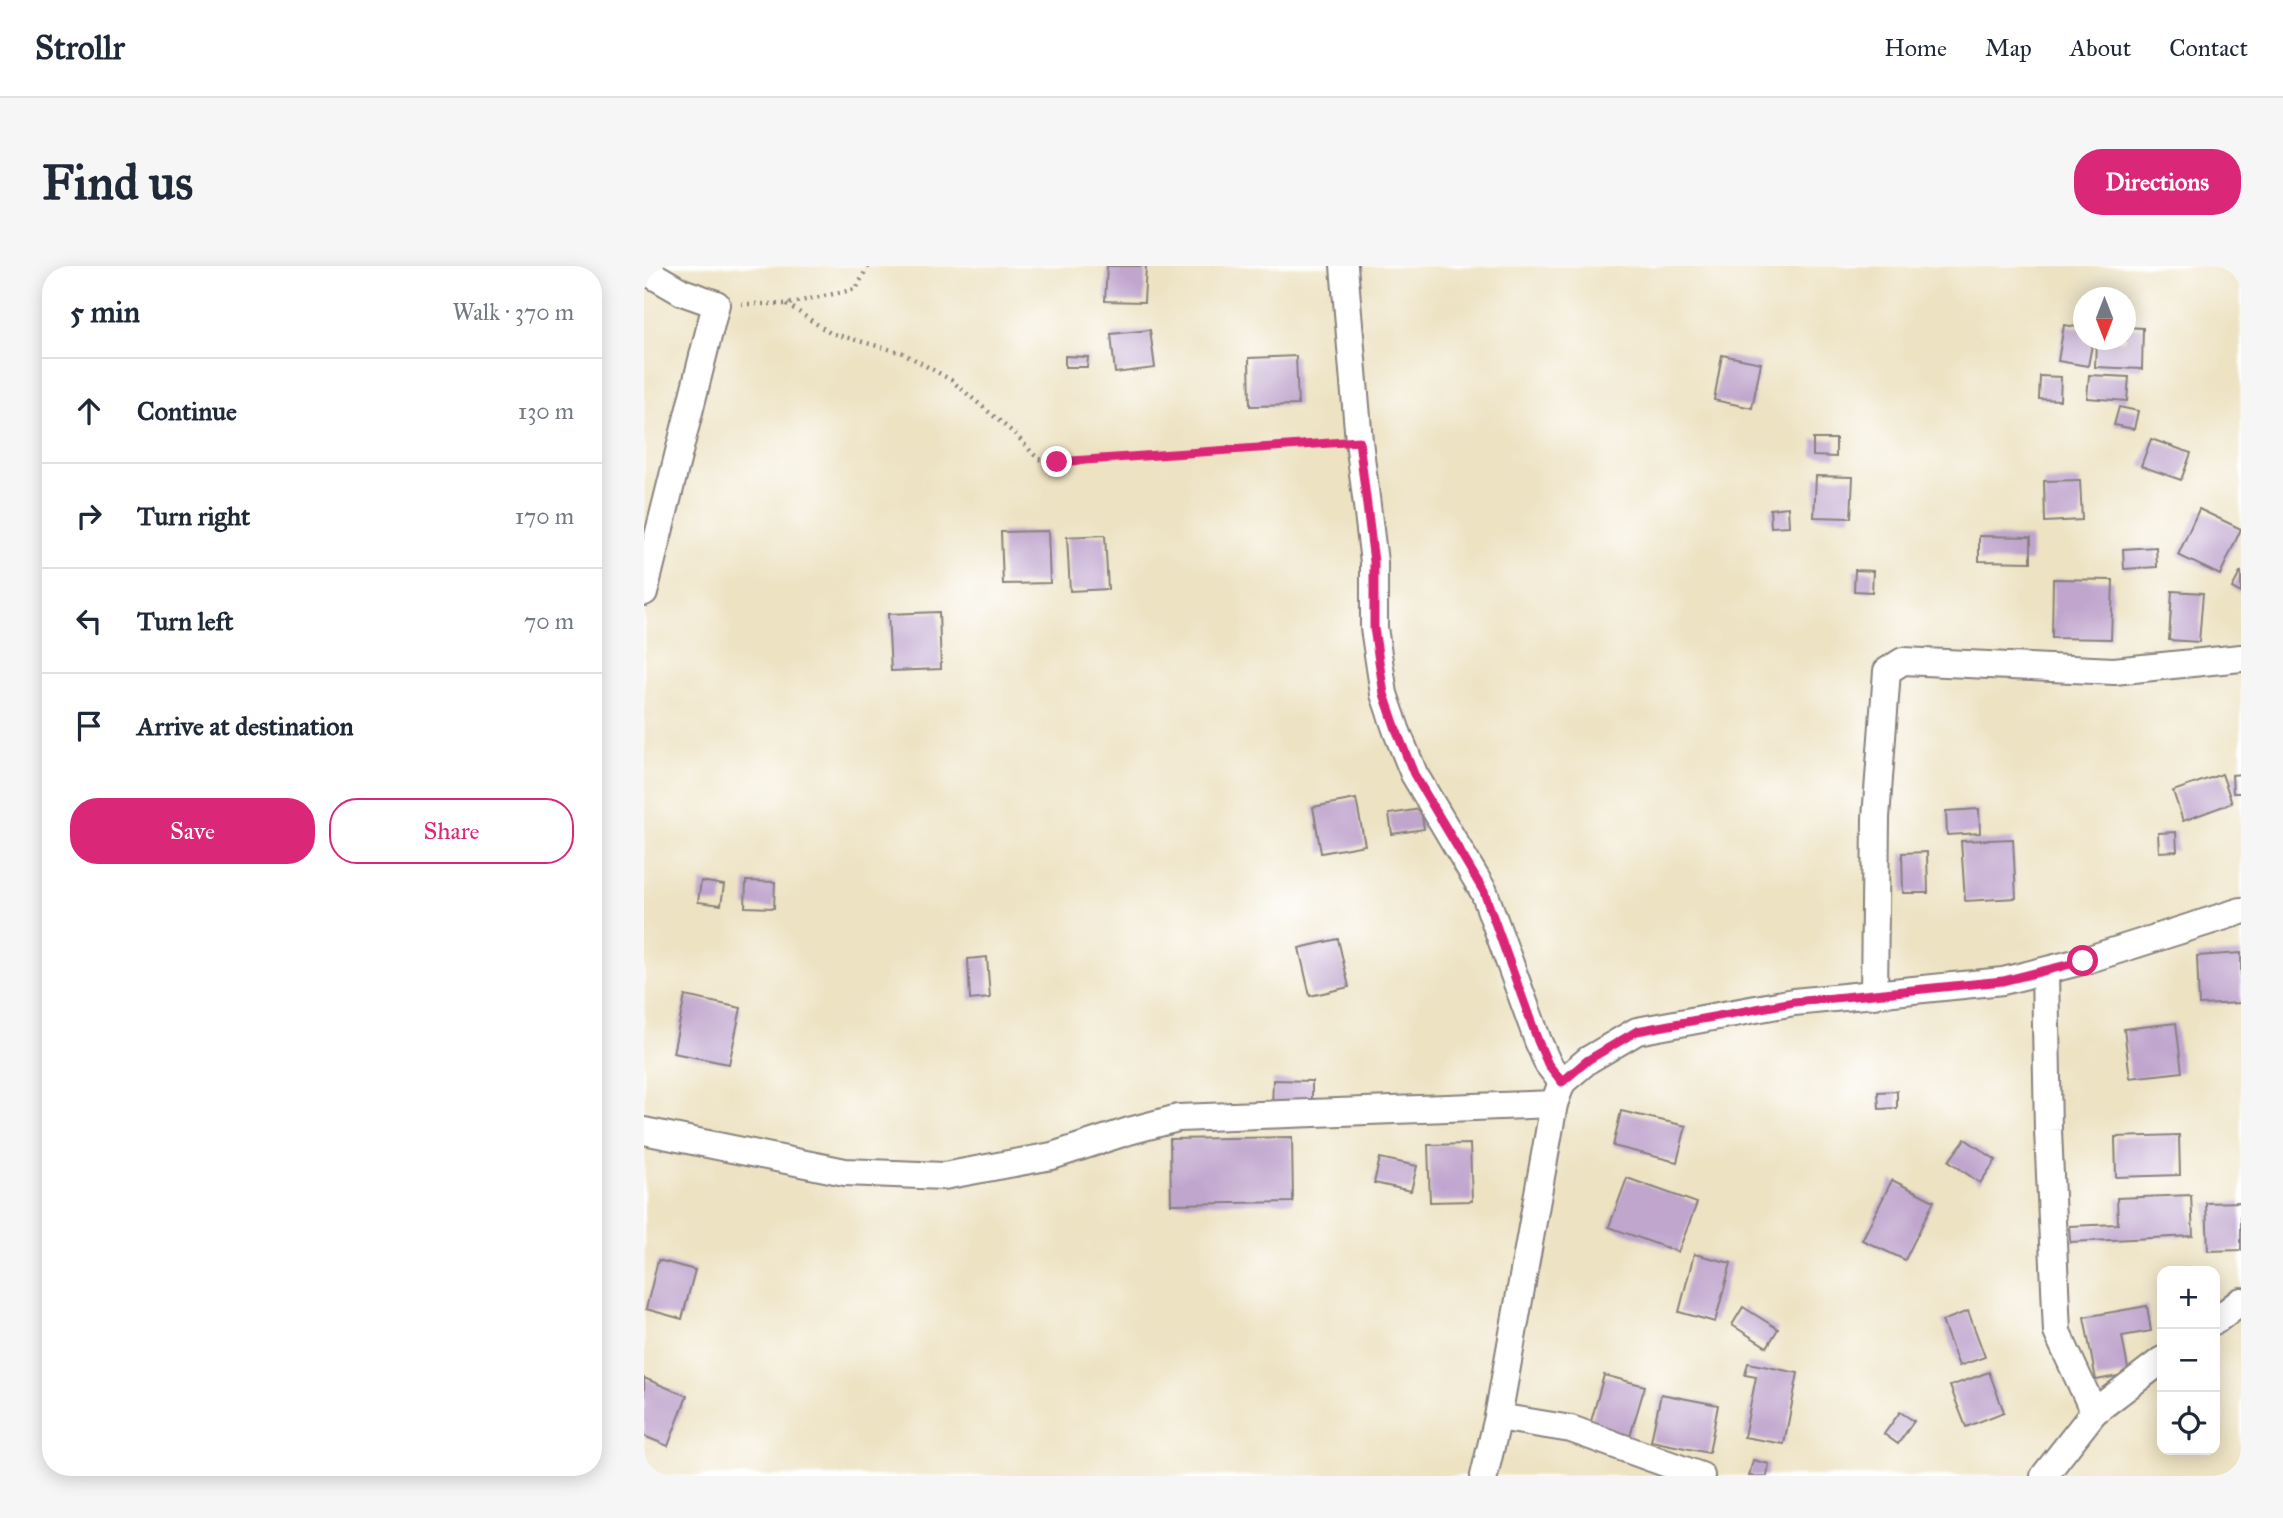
<!DOCTYPE html>
<meta charset="utf-8">
<style>
:root{--surface:#fff;--page:#f6f6f7;--text:#1f2937;--muted:#747a83;--line:#e0e1e3;--accent:#db2777}
body{margin:0;font-family:"IM FELL Great Primer",serif;background:var(--page);color:var(--text)}
.controls{position:absolute;right:21px;bottom:21px;display:grid;overflow:hidden;border-radius:14px;box-shadow:0 4px 18px #0003}
.controls button{width:63px;height:63px;display:grid;place-items:center;padding:0;border:0;border-bottom:2px solid var(--line);background:var(--surface);color:var(--text);font:35px sans-serif}
.compass{position:absolute;left:1429px;top:21px;width:63px;height:63px;border-radius:50%;background:var(--surface);box-shadow:0 4px 18px #0003;rotate:180deg}
.stop{position:absolute;width:21px;height:21px;margin:-16px;border:5px solid #db2777;border-radius:50%;background:#fff}
.stop.end{background:#db2777;border-color:#fff;box-shadow:0 2px 7px #0008}
.list{margin:0;padding:0;list-style:none}
h2{display:flex;justify-content:space-between;align-items:center;height:91px;margin:0;padding:0 28px;font-size:30px}
h2 small{font-size:23px;font-weight:400;color:var(--muted)}
.list li{display:grid;grid-template-columns:46px 1fr auto;gap:21px;align-items:center;box-sizing:border-box;height:105px;padding:0 28px;border-top:2px solid var(--line)}
.list b{display:block;font-size:26px;white-space:nowrap}
.list em{font-size:23px;font-style:normal;color:var(--muted)}
.actions{display:flex;gap:14px;padding:21px 28px}
.actions a{flex:1;padding:16px 0;border:2px solid var(--accent);border-radius:28px;text-align:center;font-size:24px;color:var(--accent)}
.actions .main{background:var(--accent);color:#fff}
.icon{flex:none;width:38px;height:38px;fill:none;stroke:currentColor;stroke-width:2;stroke-linecap:round;stroke-linejoin:round}
.map{position:relative;flex:none;width:1597px;height:1210px;overflow:hidden;border-radius:28px}
header{display:flex;align-items:center;gap:42px;box-sizing:border-box;height:98px;padding:0 35px;background:var(--surface);border-bottom:2px solid var(--line)}
header strong{font-size:33px}
nav{display:flex;gap:38px;margin-inline-start:auto;font-size:24px}
.intro{display:flex;align-items:center;justify-content:space-between;box-sizing:border-box;height:168px;padding:0 42px}
h1{margin:0;font-size:49px}
.button{padding:18px 32px;border-radius:28px;background:var(--accent);color:#fff;font-size:24px;font-weight:700}
main{display:flex;gap:42px;padding:0 42px}
aside{flex:1;background:var(--surface);border-radius:28px;box-shadow:0 4px 18px #0003}
.map>svg:first-child{display:block}
</style>
<header>
<strong>Strollr</strong>
<nav><a>Home</a><a>Map</a><a>About</a><a>Contact</a></nav>
</header>
<div class="intro"><h1>Find us</h1><a class="button">Directions</a></div>
<main>
<aside>
<h2>5 min<small>Walk · 370 m</small></h2>
<ul class="list">
<li><svg class="icon" aria-label="ahead" viewBox="0 0 24 24"><path d="M12 20V5M6 11l6-6 6 6"/></svg><div><b>Continue</b></div><em>130 m</em></li>
<li><svg class="icon" aria-label="right" viewBox="0 0 24 24"><path d="M7 20v-9h11M14 6l5 5-5 5"/></svg><div><b>Turn right</b></div><em>170 m</em></li>
<li><svg class="icon" aria-label="left" viewBox="0 0 24 24"><path d="M17 20v-9H6M10 6l-5 5 5 5"/></svg><div><b>Turn left</b></div><em>70 m</em></li>
<li><svg class="icon" aria-label="arrive" viewBox="0 0 24 24"><path d="M6 21V4h12l-3 4 3 4H6"/></svg><div><b>Arrive at destination</b></div></li>
</ul>
<div class="actions"><a class="main">Save</a><a>Share</a></div>
</aside>
<div class="map">
<svg width="1597" height="1210" viewBox="0 0 1597 1210">
<rect width="100%" height="100%" fill="#fff"/>
<filter id="ink" filterUnits="userSpaceOnUse"><feTurbulence type="fractalNoise" baseFrequency=".0143" numOctaves="2"/><feDisplacementMap in="SourceGraphic" scale="14" xChannelSelector="R" yChannelSelector="G"/><feConvolveMatrix kernelMatrix="1 2 1 2 8 2 1 2 1" color-interpolation-filters="sRGB"/></filter>
<filter id="wash" filterUnits="userSpaceOnUse"><feTurbulence type="fractalNoise" baseFrequency=".00686" numOctaves="4" result="noise"/><feDisplacementMap in="SourceGraphic" scale="28" xChannelSelector="R" yChannelSelector="G"/><feGaussianBlur stdDeviation="1.57" result="paint"/><feColorMatrix in="noise" values="0 0 0 0 0 0 0 0 0 0 0 0 0 0 0 0 0 1.4 0 .05"/><feComposite in="paint" operator="in"/></filter>
<g filter="url(#wash)">
<rect width="100%" height="100%" fill="#ede2c2"/>
<g id="blocks">
<g fill="#c0a5cd">
<polygon points="463,0 502,0 500,36 461,35"/>
<polygon points="1420,59 1440,62 1440,74 1449,74 1444,100 1414,95"/>
<polygon points="1482,61 1499,62 1498,103 1451,101 1452,75 1468,76 1468,74 1482,74"/>
<polygon points="506,64 511,102 471,107 467,68"/>
<polygon points="1078,89 1117,97 1108,142 1070,134"/>
<polygon points="421,90 444,91 443,101 421,101"/>
<polygon points="652,90 654,139 606,140 605,92"/>
<polygon points="1445,109 1485,111 1483,135 1443,132"/>
<polygon points="1396,110 1417,111 1416,134 1395,133"/>
<polygon points="1475,141 1494,145 1490,163 1470,159"/>
<polygon points="1169,173 1192,173 1192,191 1169,190"/>
<polygon points="1507,173 1547,187 1537,214 1497,200"/>
<polygon points="1172,210 1209,211 1207,252 1170,251"/>
<polygon points="1436,214 1438,254 1401,256 1400,215"/>
<polygon points="1144,241 1145,260 1127,261 1126,243"/>
<polygon points="1555,243 1597,263 1576,309 1534,289"/>
<polygon points="404,265 406,317 359,318 357,266"/>
<polygon points="461,269 464,323 426,325 423,271"/>
<polygon points="1335,270 1387,271 1387,296 1335,295"/>
<polygon points="1512,281 1513,301 1480,303 1479,283"/>
<polygon points="1211,304 1229,305 1228,326 1210,325"/>
<polygon points="1597,305 1597,327 1588,322"/>
<polygon points="1409,313 1469,314 1467,373 1408,372"/>
<polygon points="1528,325 1559,327 1555,376 1525,374"/>
<polygon points="295,346 297,403 247,405 244,348"/>
<polygon points="1578,508 1588,537 1539,555 1529,525"/>
<polygon points="1597,508 1597,527 1589,527 1588,509"/>
<polygon points="712,533 721,579 677,587 669,541"/>
<polygon points="777,543 780,563 748,568 745,548"/>
<polygon points="1335,543 1336,567 1303,569 1302,545"/>
<polygon points="1532,566 1533,585 1515,586 1514,567"/>
<polygon points="1369,573 1372,632 1321,635 1317,575"/>
<polygon points="1283,586 1284,627 1259,627 1258,587"/>
<polygon points="57,615 80,619 77,639 54,636"/>
<polygon points="102,615 131,616 130,642 101,641"/>
<polygon points="694,673 705,721 666,730 655,682"/>
<polygon points="1597,687 1597,737 1555,739 1553,690"/>
<polygon points="343,691 346,732 326,734 324,693"/>
<polygon points="41,730 97,742 85,798 29,787"/>
<polygon points="1532,757 1538,806 1486,812 1480,763"/>
<polygon points="629,814 668,815 668,841 628,840"/>
<polygon points="1253,825 1253,842 1235,843 1234,826"/>
<polygon points="977,845 1042,860 1033,896 969,880"/>
<polygon points="1535,869 1536,909 1472,911 1471,871"/>
<polygon points="648,871 649,936 527,938 526,873"/>
<polygon points="1321,873 1352,894 1336,917 1305,895"/>
<polygon points="826,878 828,935 786,936 784,879"/>
<polygon points="736,892 773,900 767,925 730,917"/>
<polygon points="983,912 1053,937 1034,986 965,961"/>
<polygon points="1248,914 1290,935 1261,994 1218,974"/>
<polygon points="1547,929 1549,970 1426,976 1425,960 1474,958 1473,932"/>
<polygon points="1597,936 1597,984 1564,985 1562,937"/>
<polygon points="1050,988 1087,997 1071,1056 1035,1046"/>
<polygon points="14,994 51,1004 38,1053 2,1043"/>
<polygon points="1503,1040 1507,1065 1478,1070 1485,1108 1452,1114 1440,1051"/>
<polygon points="1099,1041 1134,1063 1123,1081 1088,1059"/>
<polygon points="1324,1045 1341,1091 1315,1100 1298,1055"/>
<polygon points="1104,1097 1154,1107 1140,1178 1100,1171 1112,1111 1101,1109"/>
<polygon points="1345,1106 1360,1146 1322,1161 1306,1120"/>
<polygon points="960,1109 1001,1120 986,1170 946,1159"/>
<polygon points="0,1112 43,1130 24,1180 0,1170"/>
<polygon points="1017,1128 1074,1139 1065,1187 1007,1175"/>
<polygon points="1256,1146 1270,1155 1254,1178 1240,1168"/>
<polygon points="1109,1194 1125,1198 1123,1210 1105,1210"/>
</g>
</g>
</g>
<g filter="url(#ink)">
<use href="#blocks" fill-opacity="0" stroke="#88827e" stroke-width="2"/>
<g fill="none" stroke-linecap="round" stroke-linejoin="round">
<g stroke="#88827e" stroke-width="30">
<g id="street">
<polyline points="700,0 715,175 730,296 730,362 740,428 753,466 770,508 840,626 894,775 904,798 918,816"/>
<polyline points="0,4 38,26 72,38 0,326"/>
<polyline points="1401,705 1404,864 1413,1066 1450,1146"/>
<polyline points="1230,729 1232,552 1243,405 1259,395 1470,405 1597,392"/>
<polyline points="0,865 201,906 300,910 408,890 485,865 534,852 910,838"/>
<polyline points="1571,1055 1597,1035"/>
<polyline points="854,1151 927,1163 1057,1210"/>
<polyline points="840,1210 854,1151 910,838 918,816 944,794 993,765 1150,736 1359,715 1439,695 1597,645"/>
<polyline points="1400,1210 1450,1146 1518,1094"/>
</g>
</g>
<g stroke="#88827e" stroke-width="4.5" stroke-dasharray="2 5" stroke-linecap="butt">
<polyline points="97,38 143,38 212,23 224,0"/>
<polyline points="143,38 186,67 259,87 307,114 372,169 394,193 413,196 689,177"/>
</g>
<use href="#street" stroke="#fff" stroke-width="26"/>
</g>
</g>
<g fill="none" stroke-linecap="round" stroke-linejoin="round" filter="url(#ink)">
<polyline stroke="#db2777" stroke-width="9" points="413,196 715,175 730,296 730,362 740,428 753,466 770,508 840,626 894,775 904,798 918,816 944,794 993,765 1150,736 1359,715 1439,695"/>
</g>
</svg>
<div class="controls">
<button>+</button>
<button>−</button>
<button><svg class="icon" aria-label="locate" viewBox="0 0 24 24"><circle cx="12" cy="12" r="6"/><path d="M12 2v4M12 18v4M2 12h4M18 12h4"/></svg></button>
</div>
<svg class="compass" viewBox="-18 -18 36 36"><path d="M0-13l5 13h-10z" fill="#e53935"/><path d="M0 13l5-13h-10z" fill="#747a83"/></svg>
<div class="stop" style="left:1439px;top:695px"></div>
<div class="stop end" style="left:413px;top:196px"></div>
</div>
</main>
